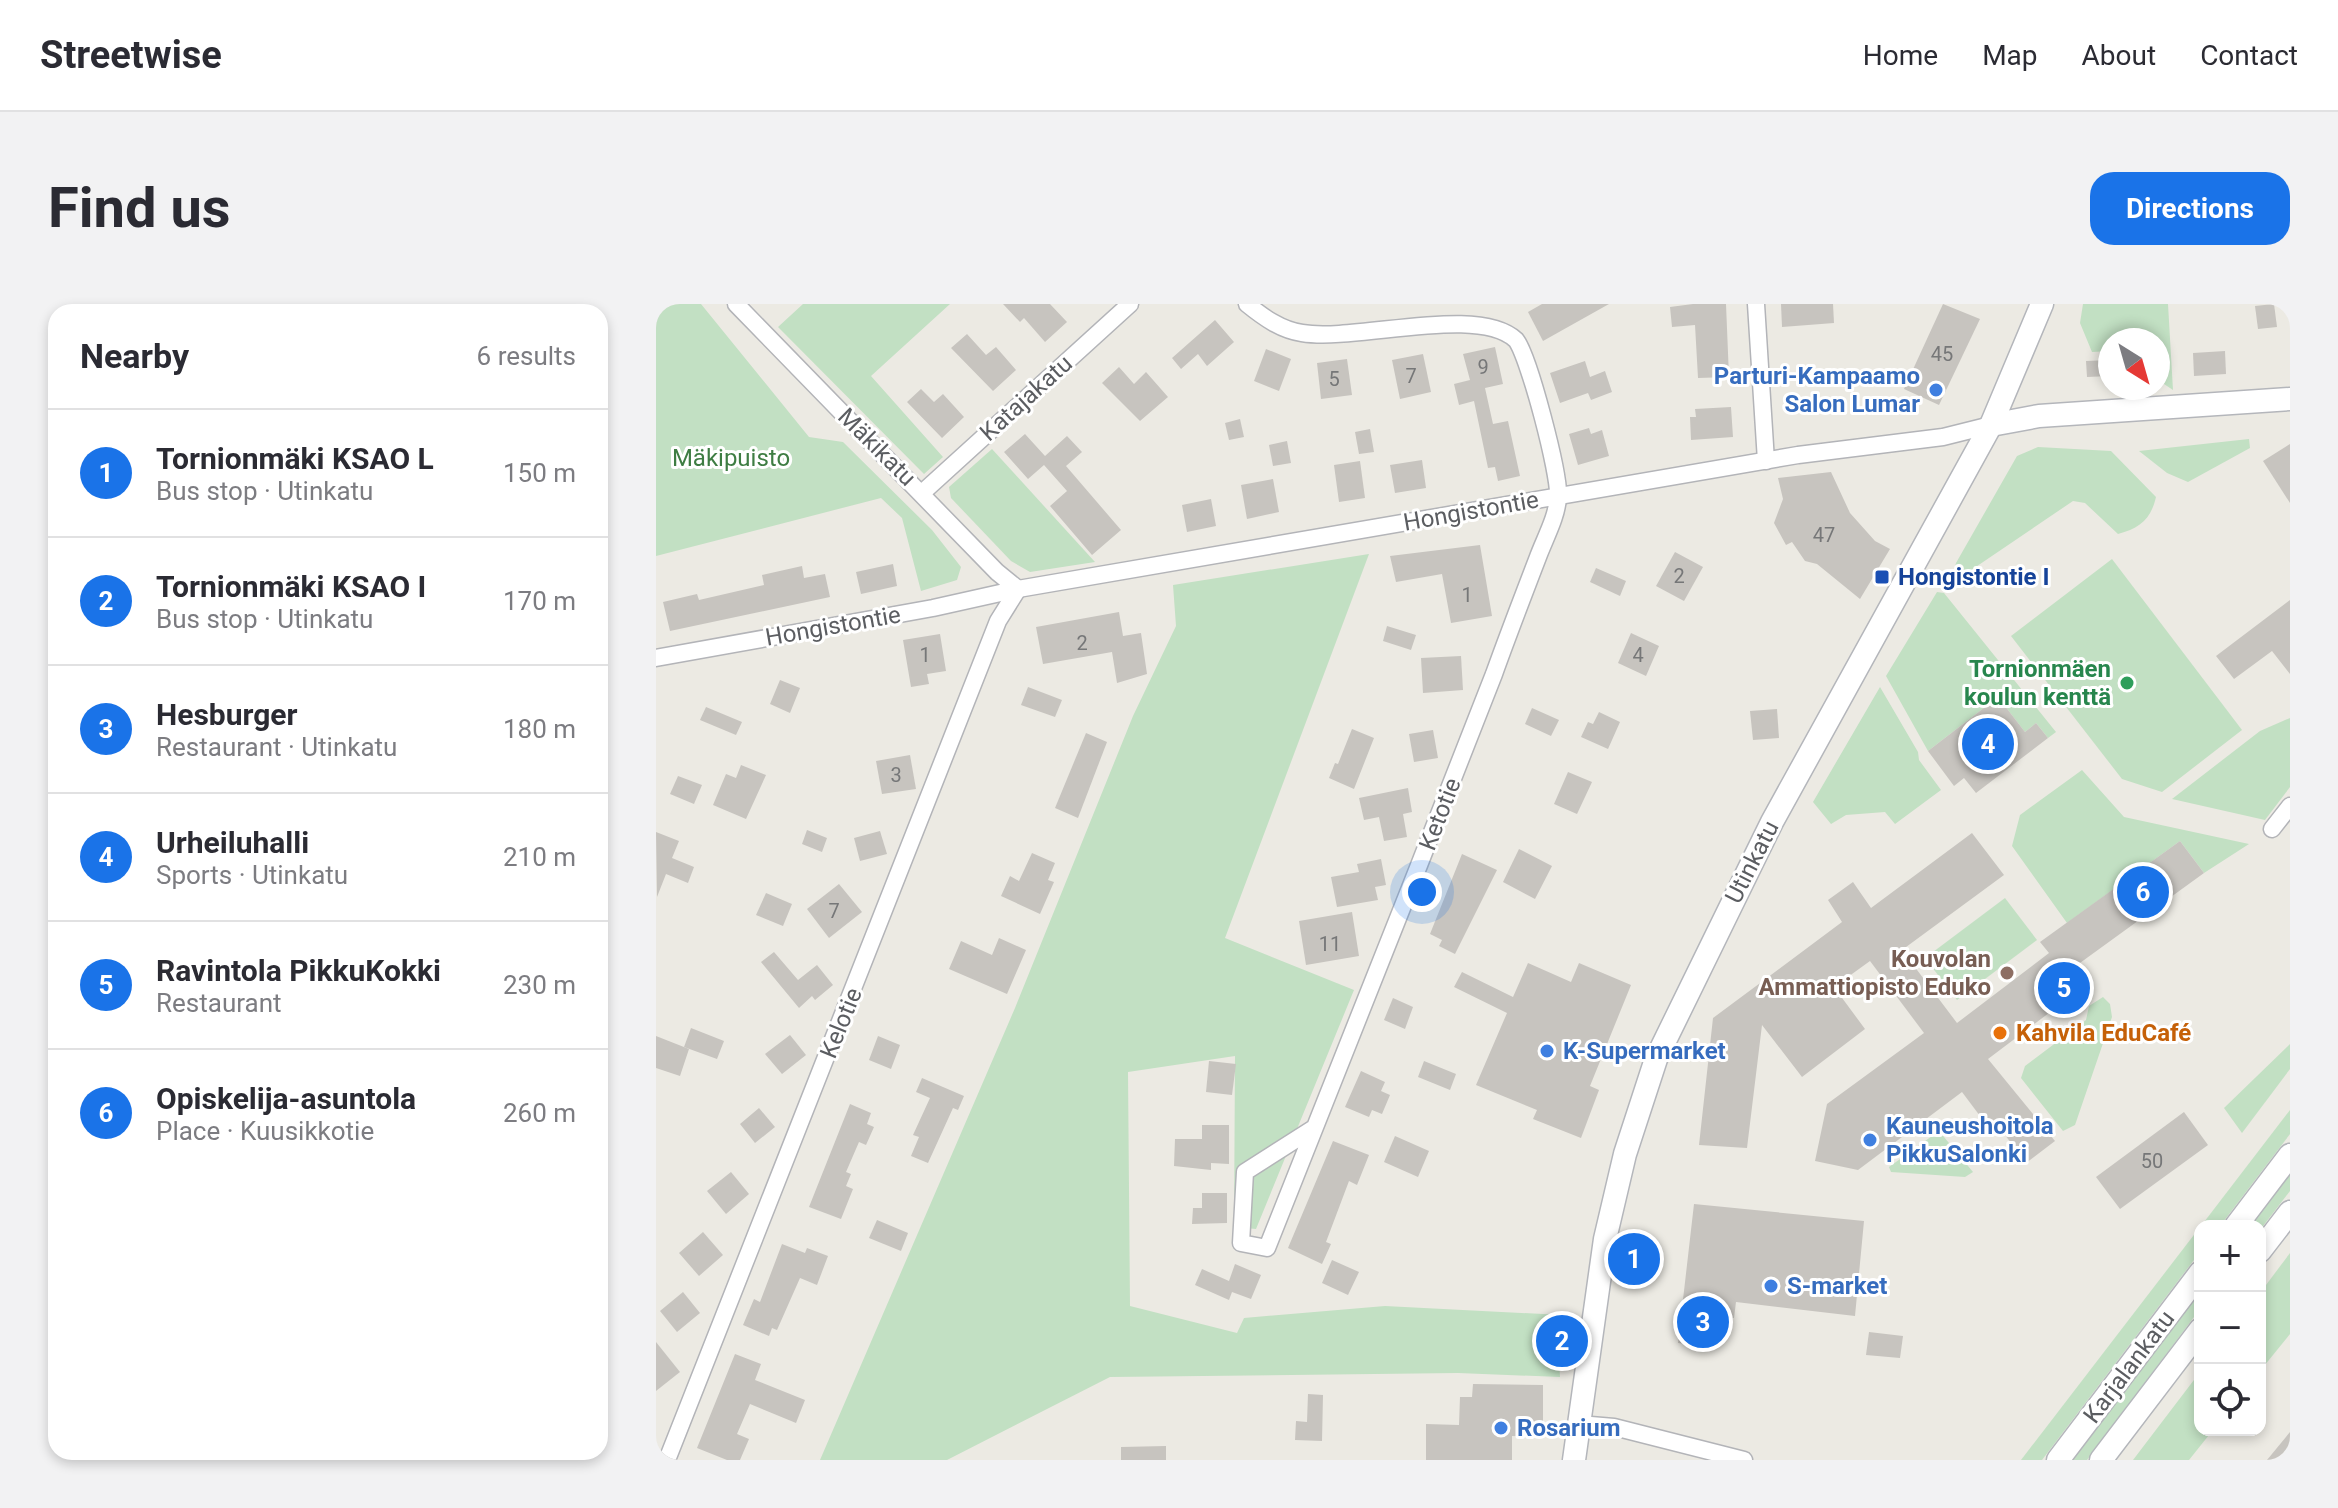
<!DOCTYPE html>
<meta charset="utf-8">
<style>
:root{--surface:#fff;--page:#f2f2f3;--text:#2b2b33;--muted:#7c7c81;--line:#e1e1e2;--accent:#1a73e8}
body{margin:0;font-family:Roboto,sans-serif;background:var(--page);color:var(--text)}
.controls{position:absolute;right:24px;bottom:24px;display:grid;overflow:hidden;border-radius:16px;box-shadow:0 4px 12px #0003}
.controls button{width:72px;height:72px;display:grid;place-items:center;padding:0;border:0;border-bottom:2px solid var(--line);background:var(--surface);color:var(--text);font:40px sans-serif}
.compass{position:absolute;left:1442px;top:24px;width:72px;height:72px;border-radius:50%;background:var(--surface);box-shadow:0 4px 12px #0003;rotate:143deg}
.you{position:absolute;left:766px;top:588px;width:28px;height:28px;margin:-20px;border:6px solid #fff;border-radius:50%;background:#1a73e8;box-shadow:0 0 0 12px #1a73e833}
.badge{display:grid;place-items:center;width:52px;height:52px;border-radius:50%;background:var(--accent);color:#fff;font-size:26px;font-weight:700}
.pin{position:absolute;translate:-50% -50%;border:4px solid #fff;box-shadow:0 2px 8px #0006}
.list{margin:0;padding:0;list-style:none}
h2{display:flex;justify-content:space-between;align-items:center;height:104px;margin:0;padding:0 32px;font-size:34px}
h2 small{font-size:26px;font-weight:400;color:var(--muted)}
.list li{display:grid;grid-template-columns:52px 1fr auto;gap:24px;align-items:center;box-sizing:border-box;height:128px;padding:0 32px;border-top:2px solid var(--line)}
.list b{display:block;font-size:30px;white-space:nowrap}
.list p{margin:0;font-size:26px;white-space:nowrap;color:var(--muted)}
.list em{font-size:26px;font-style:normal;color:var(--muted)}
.icon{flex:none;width:44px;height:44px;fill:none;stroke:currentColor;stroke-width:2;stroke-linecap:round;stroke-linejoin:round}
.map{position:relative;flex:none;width:1634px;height:1156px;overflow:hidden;border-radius:24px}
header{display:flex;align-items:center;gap:48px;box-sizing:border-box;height:112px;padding:0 40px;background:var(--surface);border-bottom:2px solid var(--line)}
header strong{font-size:38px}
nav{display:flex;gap:44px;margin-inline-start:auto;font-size:28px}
.intro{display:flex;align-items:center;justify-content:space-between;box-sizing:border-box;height:192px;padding:0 48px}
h1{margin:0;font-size:56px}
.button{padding:20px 36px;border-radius:24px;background:var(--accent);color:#fff;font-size:28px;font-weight:700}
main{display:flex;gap:48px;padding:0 48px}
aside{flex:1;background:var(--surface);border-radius:24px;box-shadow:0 4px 12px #0003}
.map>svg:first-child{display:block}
</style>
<header>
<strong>Streetwise</strong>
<nav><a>Home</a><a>Map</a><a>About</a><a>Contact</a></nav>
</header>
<div class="intro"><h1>Find us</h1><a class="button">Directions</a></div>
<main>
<aside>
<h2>Nearby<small>6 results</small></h2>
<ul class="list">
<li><span class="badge">1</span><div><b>Tornionmäki KSAO L</b><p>Bus stop · Utinkatu</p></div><em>150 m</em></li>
<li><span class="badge">2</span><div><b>Tornionmäki KSAO I</b><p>Bus stop · Utinkatu</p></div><em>170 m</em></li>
<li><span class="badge">3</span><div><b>Hesburger</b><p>Restaurant · Utinkatu</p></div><em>180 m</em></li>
<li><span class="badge">4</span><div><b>Urheiluhalli</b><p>Sports · Utinkatu</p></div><em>210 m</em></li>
<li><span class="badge">5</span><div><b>Ravintola PikkuKokki</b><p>Restaurant</p></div><em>230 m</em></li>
<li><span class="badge">6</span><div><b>Opiskelija-asuntola</b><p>Place · Kuusikkotie</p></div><em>260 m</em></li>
</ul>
</aside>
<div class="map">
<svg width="1634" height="1156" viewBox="0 0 1634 1156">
<rect width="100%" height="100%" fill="#eceae3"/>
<g fill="#c2e0c3">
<polygon points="0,0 45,0 153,133 187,138 276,226 305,263 301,276 265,287 246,214 225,194 0,252"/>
<polygon points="147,0 294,0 215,72 287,153 268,170 122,23"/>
<polygon points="1427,0 1512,0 1517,86 1502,76 1502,36 1454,36 1454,47 1436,48 1424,19"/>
<polygon points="1593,135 1594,144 1532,178 1511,169 1483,147"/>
<path d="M 1382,143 L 1455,147 L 1500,193 C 1495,215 1484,224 1462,230 L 1429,199 L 1417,197 L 1302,275 L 1297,270 L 1300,259 L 1361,152 Z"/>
<polygon points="336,145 439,258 374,268 355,257 295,194 293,183"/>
<polygon points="713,250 569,634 698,686 600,925 578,923 579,752 472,768 474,1002 581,1029 588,1014 729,1002 907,1011 902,1039 904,1073 802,1069 454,1073 291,1156 164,1156 359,704 477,412 520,322 517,281"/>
<polygon points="1456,255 1586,426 1506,488 1466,475 1355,332"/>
<polygon points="1281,288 1288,289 1400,428 1392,434 1380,419 1369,428 1342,393 1272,447 1230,372"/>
<polygon points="1224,383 1262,448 1263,456 1285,486 1239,520 1229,508 1190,511 1175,520 1157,498"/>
<polygon points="1634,414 1634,483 1609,516 1516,495 1604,427"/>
<polygon points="1426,466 1468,513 1593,540 1548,569 1524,537 1411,619 1356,542 1364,511"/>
<polygon points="1349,594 1381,636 1301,696 1269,654"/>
<polygon points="1447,693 1454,700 1456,713 1419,821 1407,827 1365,774 1369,762 1430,716 1433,702"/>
<polygon points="1634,740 1634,765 1586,829 1568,804"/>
<polygon points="1634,806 1634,830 1564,922 1545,922"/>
<polygon points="1283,827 1317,868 1309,873 1235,868 1233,863"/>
<polygon points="1634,868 1634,887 1604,926 1604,922 1593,922"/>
<polygon points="1544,923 1544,948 1386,1156 1365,1156"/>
<polygon points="1634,949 1634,1030 1604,1067 1604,989"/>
<polygon points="1544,987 1544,1005 1431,1156 1415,1156"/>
<polygon points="1544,1068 1544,1126 1557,1126 1533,1156 1477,1156"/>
</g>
<g fill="#c7c4bf">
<polygon points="347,0 394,0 411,18 389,38 368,14 364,18"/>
<polygon points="886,0 953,0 887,37 872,8"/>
<polygon points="1037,0 1070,0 1073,73 1042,74 1039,21 1016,23 1014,3"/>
<polygon points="1125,0 1177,0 1178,19 1126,23"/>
<polygon points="1287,0 1324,15 1283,101 1248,85"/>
<polygon points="1618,0 1621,23 1602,25 1599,2"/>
<polygon points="559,16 578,38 551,62 542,50 525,65 516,54"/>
<polygon points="311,30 330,51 340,43 360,66 337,87 295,44"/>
<polygon points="839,43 847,80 829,84 837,120 852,117 864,172 842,177 839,163 832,164 818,97 803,101 798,80 814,76 807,50"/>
<polygon points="610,45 635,55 623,87 598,77"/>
<polygon points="1569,47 1570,70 1538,72 1537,49"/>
<polygon points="767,50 775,88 744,95 736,56"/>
<polygon points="691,55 696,91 665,95 661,59"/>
<polygon points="1454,56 1454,72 1431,73 1430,57"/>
<polygon points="929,57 934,73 949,67 956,88 935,96 932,89 904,99 894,69"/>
<polygon points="463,63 478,80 490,68 512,93 484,117 446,79"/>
<polygon points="265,85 278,98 287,90 308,113 286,134 251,98"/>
<polygon points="1075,103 1077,133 1035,136 1034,113 1040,113 1039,105"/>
<polygon points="584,115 588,133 573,136 569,119"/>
<polygon points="933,124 935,130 946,126 953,152 922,161 913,130"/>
<polygon points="714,125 718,148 703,150 699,128"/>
<polygon points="369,130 389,152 411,132 426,148 410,162 465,226 436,251 394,202 411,187 388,161 372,175 348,148"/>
<polygon points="631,137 635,159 617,162 613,141"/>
<polygon points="1634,140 1634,199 1607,157"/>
<polygon points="766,156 770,184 739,189 734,161"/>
<polygon points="704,157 709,194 683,198 678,161"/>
<polygon points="1175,168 1194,209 1219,237 1234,245 1204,295 1161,260 1149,257 1136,238 1130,241 1118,219 1127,195 1122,174"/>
<polygon points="617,175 623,208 591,215 585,181"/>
<polygon points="555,195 560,222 531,228 526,201"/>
<polygon points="824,241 836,312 795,319 786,270 740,278 734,252"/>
<polygon points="1019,248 1047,263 1028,297 1000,282"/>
<polygon points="237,260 241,282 205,290 200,268"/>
<polygon points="146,262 148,274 169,270 174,293 14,327 7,298 41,290 43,296 108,281 106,271"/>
<polygon points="940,264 970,277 964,292 934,278"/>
<polygon points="1634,296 1634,370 1616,347 1578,375 1560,352"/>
<polygon points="463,308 467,332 485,329 491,370 461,379 456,348 387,360 380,323"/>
<polygon points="731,322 760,331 755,346 727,337"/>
<polygon points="975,329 1003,342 990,372 962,359"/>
<polygon points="284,330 290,367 271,370 273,380 255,383 247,336"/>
<polygon points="805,352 807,386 767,389 765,354"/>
<polygon points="124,376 144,384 134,409 114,400"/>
<polygon points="372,383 406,396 399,413 365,401"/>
<polygon points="1342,393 1369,428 1380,419 1392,434 1320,489 1308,474 1298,482 1272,447"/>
<polygon points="50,403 86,418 80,431 44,416"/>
<polygon points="876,404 903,416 895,432 869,420"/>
<polygon points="1121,405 1123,434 1097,436 1094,407"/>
<polygon points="943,408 964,418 952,445 925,433 932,418 937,420"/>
<polygon points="696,425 718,434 698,485 673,474 679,459 682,460"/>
<polygon points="777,426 782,454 758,458 753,430"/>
<polygon points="430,429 451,438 422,514 399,504"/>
<polygon points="254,451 260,485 226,490 220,457"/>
<polygon points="85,461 110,471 90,515 57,501 70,470 80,474"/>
<polygon points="912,468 936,478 921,510 898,500"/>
<polygon points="22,472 46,481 38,500 14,490"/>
<polygon points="752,484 756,508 747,510 751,533 728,537 723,513 708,516 703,494"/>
<polygon points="151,526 171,534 166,548 146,540"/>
<polygon points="224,527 231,550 204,557 198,534"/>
<polygon points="0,528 23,537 16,554 38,563 32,579 10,570 1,593"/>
<polygon points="1316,529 1348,571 1246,646 1301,719 1393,649 1384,638 1524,537 1548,569 1417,664 1430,681 1332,755 1399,837 1370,859 1343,823 1336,828 1306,788 1202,866 1159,857 1171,800 1268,729 1214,657 1178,683 1209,725 1146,773 1106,721 1091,844 1043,841 1057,714 1186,618 1172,596 1197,578 1215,604"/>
<polygon points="863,545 896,562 879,595 847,578"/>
<polygon points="376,549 399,559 392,576 398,578 384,610 345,592 354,572 363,577"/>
<polygon points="806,550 841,566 799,650 783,642 786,636 774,630"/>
<polygon points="725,555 730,581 719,583 722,596 681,603 675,573 703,568 701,560"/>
<polygon points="183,580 206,608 173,634 151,605"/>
<polygon points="110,589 136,600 127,622 100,611"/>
<polygon points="696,608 703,652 650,661 643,617"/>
<polygon points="343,634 370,646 351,690 293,665 305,637 336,651"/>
<polygon points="118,648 142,676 161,661 177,681 159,696 156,692 143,704 105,658"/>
<polygon points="872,659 915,678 923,659 975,681 934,782 943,786 925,834 877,815 881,806 820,781 851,709 798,683 806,668 857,693"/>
<polygon points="737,694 757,703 749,725 728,716"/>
<polygon points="35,724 68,737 61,755 28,743"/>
<polygon points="134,731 150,751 126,770 109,750"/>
<polygon points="0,732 33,745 24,772 0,764"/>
<polygon points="222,732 244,741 235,765 213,756"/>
<polygon points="553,757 580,760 576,791 550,788"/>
<polygon points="768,757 800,770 794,786 762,773"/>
<polygon points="705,767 729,778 725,787 734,791 726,810 716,806 713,813 689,803"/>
<polygon points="266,774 308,792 302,806 297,804 272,859 255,852 263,833 257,831 274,794 260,788"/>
<polygon points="194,800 215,809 211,820 218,823 210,841 203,838 190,868 195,870 190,882 197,885 185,915 153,903"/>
<polygon points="103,804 119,823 99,839 84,820"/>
<polygon points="1528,808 1552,841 1464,905 1440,873"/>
<polygon points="546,821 573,821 573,860 555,859 555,866 518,862 519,835 546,835"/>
<polygon points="739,832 773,847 762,873 728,858"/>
<polygon points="677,837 713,851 701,881 693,877 670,938 675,940 666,960 632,944"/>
<polygon points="75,868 93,890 70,910 51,887"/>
<polygon points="546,889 571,889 571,919 536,920 537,904 546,904"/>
<polygon points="1038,900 1208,917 1199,1012 1080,998 1078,1014 1063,1012 1059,1044 1022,1039"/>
<polygon points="221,916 252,929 245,947 213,934"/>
<polygon points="47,928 67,951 43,972 23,949"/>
<polygon points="126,940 149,949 151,944 172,952 161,981 144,974 121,1026 116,1024 113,1032 87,1021 98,995 104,998"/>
<polygon points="676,956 703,968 692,991 666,979"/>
<polygon points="579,960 605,971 595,995 576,988 573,996 539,981 546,965 573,977"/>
<polygon points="27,988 44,1009 21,1028 4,1007"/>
<polygon points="1213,1028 1247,1032 1244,1054 1210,1051"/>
<polygon points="0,1038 24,1068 0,1087"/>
<polygon points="79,1050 105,1060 99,1076 149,1096 140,1119 94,1100 81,1130 93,1135 84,1156 71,1156 41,1144"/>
<polygon points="817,1080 887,1081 887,1133 856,1132 856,1156 770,1156 770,1120 803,1121 804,1093 816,1093"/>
<polygon points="652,1090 667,1091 666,1137 639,1136 640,1117 651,1118"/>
<polygon points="1634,1128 1634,1156 1611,1156"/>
<polygon points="510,1142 510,1156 465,1156 465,1143"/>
</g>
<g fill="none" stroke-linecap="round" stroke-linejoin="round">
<g stroke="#b3b4b8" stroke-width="19">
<g id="street">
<path d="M 591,0 C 607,13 625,26 646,29 C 701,38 822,0 860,36 C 873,53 904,171 902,193 C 901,213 889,234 882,253 C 867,292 852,331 838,370 C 764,562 686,752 611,944 L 585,939 L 589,868 L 658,824"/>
<polyline points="1100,0 1110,157"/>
<polyline points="266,189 474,0"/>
<polyline points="0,354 277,304 362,285 1142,151 1287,133 1335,121"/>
<polyline points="1616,525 1634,502"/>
<polyline points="923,1120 958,1123 1088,1156"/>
<polyline points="11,1156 342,317 362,285 341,268 80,0"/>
</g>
</g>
<g stroke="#b4b6bb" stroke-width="25">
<g id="secondary">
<polyline points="1335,121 1383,112 1634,95"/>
<polyline points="1580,922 1634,851"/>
<polyline points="1604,947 1634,908"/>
<polyline points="918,1156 949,935 969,850 1000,755 1116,518 1335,121 1386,0"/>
<polyline points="1402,1156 1544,969"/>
<polyline points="1445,1156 1544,1026"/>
</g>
</g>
<use href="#street" stroke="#fff" stroke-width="16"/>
<use href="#secondary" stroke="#fff" stroke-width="22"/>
</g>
<g fill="#3f7fe0" stroke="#fff" stroke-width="3">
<circle cx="1280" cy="86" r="8"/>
<circle cx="891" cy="747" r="8"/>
<circle cx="1214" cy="836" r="8"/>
<circle cx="1115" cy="982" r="8"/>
<circle cx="845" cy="1124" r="8"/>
</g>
<rect fill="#1a4fb4" stroke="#fff" stroke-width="3" x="1218" y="265" width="16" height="16" rx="4"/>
<circle fill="#2e9e5b" stroke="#fff" stroke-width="3" cx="1471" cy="379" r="8"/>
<circle fill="#8d6e63" stroke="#fff" stroke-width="3" cx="1351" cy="669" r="8"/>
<circle fill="#e8710a" stroke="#fff" stroke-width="3" cx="1344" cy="729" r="8"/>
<g text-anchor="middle" stroke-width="6" stroke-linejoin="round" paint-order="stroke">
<g font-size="20" fill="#767778">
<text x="1286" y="57">45</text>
<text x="827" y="70">9</text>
<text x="755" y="79">7</text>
<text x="678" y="82">5</text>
<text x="1168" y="238">47</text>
<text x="1023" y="279">2</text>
<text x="811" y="298">1</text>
<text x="426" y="346">2</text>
<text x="269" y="358">1</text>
<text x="982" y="358">4</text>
<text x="240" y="478">3</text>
<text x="178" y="614">7</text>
<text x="674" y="647">11</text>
<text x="1496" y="864">50</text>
</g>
<g font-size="24" font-weight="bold" fill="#366cbe" stroke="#fff" text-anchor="start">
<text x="1264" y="80" text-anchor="end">Parturi-Kampaamo<tspan x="1264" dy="28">Salon Lumar</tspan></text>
<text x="907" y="755">K-Supermarket</text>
<text x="1230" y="830">Kauneushoitola<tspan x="1230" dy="28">PikkuSalonki</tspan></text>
<text x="1131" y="990">S-market</text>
<text x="861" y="1132">Rosarium</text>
</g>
<g font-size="24" fill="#5b5d61" stroke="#fff">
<text transform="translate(370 94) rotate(-42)" y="8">Katajakatu</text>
<text transform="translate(221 143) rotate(45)" y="8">Mäkikatu</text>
<text transform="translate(815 207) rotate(-10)" y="8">Hongistontie</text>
<text transform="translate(177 322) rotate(-10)" y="8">Hongistontie</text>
<text transform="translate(784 510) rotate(-69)" y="8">Ketotie</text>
<text transform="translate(1096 558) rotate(-63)" y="8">Utinkatu</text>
<text transform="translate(185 719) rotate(-68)" y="8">Kelotie</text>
<text transform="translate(1473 1063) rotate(-53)" y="8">Karjalankatu</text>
</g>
<g font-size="24" fill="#3e7d43" stroke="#fff">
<text x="75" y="162">Mäkipuisto</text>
</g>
<g font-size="24" font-weight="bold" fill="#164399" stroke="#fff" text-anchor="start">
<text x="1242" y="281">Hongistontie I</text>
</g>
<g font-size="24" font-weight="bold" fill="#27864d" stroke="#fff" text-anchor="end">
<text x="1455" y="373">Tornionmäen<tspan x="1455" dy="28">koulun kenttä</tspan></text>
</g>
<g font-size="24" font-weight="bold" fill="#785e54" stroke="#fff" text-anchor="end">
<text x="1335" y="663">Kouvolan<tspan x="1335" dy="28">Ammattiopisto Eduko</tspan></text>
</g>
<g font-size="24" font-weight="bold" fill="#c56008" stroke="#fff" text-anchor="start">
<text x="1360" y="737">Kahvila EduCafé</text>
</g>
</g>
</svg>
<div class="controls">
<button>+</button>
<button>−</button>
<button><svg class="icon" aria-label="locate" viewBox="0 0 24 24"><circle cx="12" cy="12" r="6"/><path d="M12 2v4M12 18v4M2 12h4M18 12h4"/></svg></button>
</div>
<svg class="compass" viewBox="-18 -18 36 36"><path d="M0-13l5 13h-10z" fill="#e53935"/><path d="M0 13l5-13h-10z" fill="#7c7c81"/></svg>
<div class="you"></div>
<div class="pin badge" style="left:978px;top:955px">1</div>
<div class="pin badge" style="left:906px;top:1037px">2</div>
<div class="pin badge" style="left:1047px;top:1018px">3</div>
<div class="pin badge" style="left:1332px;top:440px">4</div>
<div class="pin badge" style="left:1408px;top:684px">5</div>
<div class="pin badge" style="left:1487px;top:588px">6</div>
</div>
</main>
